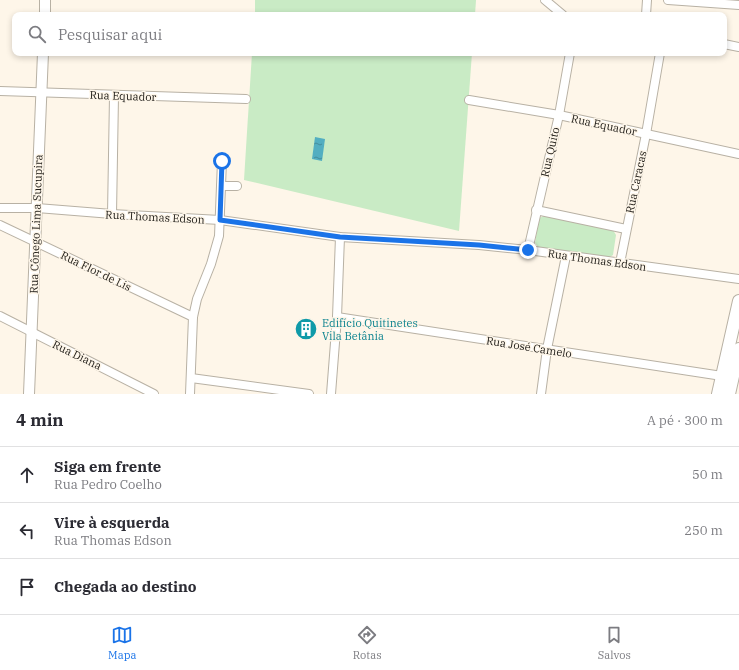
<!DOCTYPE html>
<html lang="pt">
<meta charset="utf-8">
<style>
:root{--surface:#fff;--page:#f2f2f3;--text:#2b2b33;--muted:#7c7c81;--line:#e1e1e2;--accent:#1a73e8}
body{margin:0;font-family:"IBM Plex Serif",serif;background:var(--page);color:var(--text)}
.stop{position:absolute;width:12px;height:12px;margin:-9px;border:3px solid #1a73e8;border-radius:50%;background:#fff}
.stop.end{background:#1a73e8;border-color:#fff;box-shadow:0 1px 4px #0008}
.list{margin:0;padding:0;list-style:none}
h2{display:flex;justify-content:space-between;align-items:center;height:52px;margin:0;padding:0 16px;font-size:17px}
h2 small{font-size:13px;font-weight:400;color:var(--muted)}
.list li{display:grid;grid-template-columns:26px 1fr auto;gap:12px;align-items:center;box-sizing:border-box;height:56px;padding:0 16px;border-top:1px solid var(--line)}
.list b{display:block;font-size:15px;white-space:nowrap}
.list p{margin:0;font-size:13px;white-space:nowrap;color:var(--muted)}
.list em{font-size:13px;font-style:normal;color:var(--muted)}
.icon{flex:none;width:22px;height:22px;fill:none;stroke:currentColor;stroke-width:2;stroke-linecap:round;stroke-linejoin:round}
.map{position:relative;flex:none;width:739px;height:394px;overflow:hidden}
.search{position:absolute;background:var(--surface);box-shadow:0 2px 6px #0003;left:12px;right:12px;top:12px;height:44px;display:flex;align-items:center;gap:10px;box-sizing:border-box;padding:0 14px;border-radius:8px;color:var(--muted);font-size:15px}
.sheet{height:220px;background:var(--surface)}
nav{display:flex;justify-content:space-around;align-items:center;box-sizing:border-box;height:56px;border-top:1px solid var(--line);background:var(--surface);font-size:11px;color:var(--muted)}
nav a{display:grid;justify-items:center;gap:2px}
nav .on{color:var(--accent)}
.map>svg:first-child{display:block}
</style>
<div class="map">
<svg width="739" height="394" viewBox="0 0 739 394">
<defs>
<pattern id="water-ripples" width="26" height="14" patternUnits="userSpaceOnUse"><rect width="26" height="14" fill="#53aec1"/><path d="M2 4q2-2 4 0t4 0M15 11q2-2 4 0t4 0" fill="none" stroke="#448d9c"/></pattern>
</defs>
<rect width="100%" height="100%" fill="#fef6e9"/>
<g fill="#c9ebc5">
<polygon points="255,0 476,0 475,15 255,15"/>
<polygon points="252,53 472,53 459,231 244,180"/>
<polygon points="544,216 613,230 616,235 613,255 608,258 539,248 535,243 539,218"/>
</g>
<polygon fill="url(#water-ripples)" points="315,137 325,139 322,161 312,159"/>
<g fill="none" stroke-linecap="round" stroke-linejoin="round">
<g stroke="#b8b1a4" stroke-width="10">
<g id="minor">
<polyline points="545,0 563,15"/>
<polyline points="668,0 739,5"/>
<polyline points="646,15 647,0"/>
<polyline points="724,44 739,47"/>
<polyline points="0,91 246,99"/>
<polyline points="469,100 559,115 739,154"/>
<polyline points="221,186 237,186"/>
<polyline points="0,208 37,208 112,214 220,220 340,237 479,245 528,250 739,279"/>
<polyline points="536,210 626,229"/>
<polyline points="112,214 114,96"/>
<polyline points="0,225 193,317"/>
<polyline points="528,250 559,115 570,53"/>
<polyline points="620,263 646,134 660,53"/>
<polyline points="0,316 154,394"/>
<polyline points="337,317 722,376"/>
<polyline points="191,378 309,394"/>
<polyline points="190,394 193,317 197,299 211,264 219,236 222,161"/>
<polyline points="331,394 337,317 340,237"/>
<polyline points="541,394 547,349 566,256"/>
</g>
</g>
<g stroke="#b8b1a4" stroke-width="12">
<g id="tertiary">
<polyline points="45,15 45,0"/>
<polyline points="29,394 43,53"/>
</g>
</g>
<g stroke="#b8b1a4" stroke-width="14">
<g id="primary">
<polyline points="718,394 739,301"/>
<polyline points="729,394 739,349"/>
</g>
</g>
<use href="#minor" stroke="#fff" stroke-width="8"/>
<use href="#tertiary" stroke="#fff" stroke-width="10"/>
<use href="#primary" stroke="#fff" stroke-width="12"/>
</g>
<g fill="none" stroke-linecap="round" stroke-linejoin="round">
<polyline stroke="#1a73e8" stroke-width="5" points="222,161 220,220 340,237 479,245 528,250"/>
</g>
<defs>
<g id="building-disc" transform="scale(1.15)"><circle r="9.5" fill="#0f9aa8" stroke="#fef6e9"/><path d="M-4-6H4V6H1V3H-1V6H-4ZM-2.5-4.3h1.7v1.8h-1.7ZM.8-4.3h1.7v1.8H.8ZM-2.5-1h1.7V.8h-1.7ZM.8-1h1.7V.8H.8Z" fill="#fff"/></g>
</defs>
<g fill-rule="evenodd">
<use href="#building-disc" x="306" y="329"/>
</g>
<g text-anchor="middle" stroke-width="3" stroke-linejoin="round" paint-order="stroke">
<g font-size="11" fill="#23201b" stroke="#fef6e9">
<text transform="translate(123 96) rotate(2)" y="4">Rua Equador</text>
<text transform="translate(604 125) rotate(12)" y="4">Rua Equador</text>
<text transform="translate(550 152) rotate(-77)" y="4">Rua Quito</text>
<text transform="translate(636 182) rotate(-78)" y="4">Rua Caracas</text>
<text transform="translate(155 217) rotate(3)" y="4">Rua Thomas Edson</text>
<text transform="translate(36 224) rotate(-88)" y="4">Rua Cônego Lima Sucupira</text>
<text transform="translate(597 260) rotate(8)" y="4">Rua Thomas Edson</text>
<text transform="translate(96 271) rotate(26)" y="4">Rua Flor de Lis</text>
<text transform="translate(529 347) rotate(9)" y="4">Rua José Camelo</text>
<text transform="translate(77 355) rotate(26)" y="4">Rua Diana</text>
</g>
<g font-size="11" fill="#0d838f" stroke="#fef6e9" text-anchor="start">
<text x="322" y="327">Edifício Quitinetes<tspan x="322" dy="13">Vila Betânia</tspan></text>
</g>
</g>
</svg>
<div class="stop" style="left:222px;top:161px"></div>
<div class="stop end" style="left:528px;top:250px"></div>
<div class="search"><svg class="icon" aria-label="search" viewBox="0 0 24 24"><circle cx="10" cy="10" r="6"/><path d="M15 15l6 6"/></svg>Pesquisar aqui</div>
</div>
<section class="sheet">
<h2>4 min<small>A pé · 300 m</small></h2>
<ul class="list">
<li><svg class="icon" aria-label="ahead" viewBox="0 0 24 24"><path d="M12 20V5M6 11l6-6 6 6"/></svg><div><b>Siga em frente</b><p>Rua Pedro Coelho</p></div><em>50 m</em></li>
<li><svg class="icon" aria-label="left" viewBox="0 0 24 24"><path d="M17 20v-9H6M10 6l-5 5 5 5"/></svg><div><b>Vire à esquerda</b><p>Rua Thomas Edson</p></div><em>250 m</em></li>
<li><svg class="icon" aria-label="arrive" viewBox="0 0 24 24"><path d="M6 21V4h12l-3 4 3 4H6"/></svg><div><b>Chegada ao destino</b></div></li>
</ul>
</section>
<nav>
<a class="on"><svg class="icon" aria-label="map" viewBox="0 0 24 24"><path d="M3 6l6-2 6 2 6-2v14l-6 2-6-2-6 2zM9 4v14M15 6v14"/></svg>Mapa</a>
<a><svg class="icon" aria-label="directions" viewBox="0 0 24 24"><path d="M12 3l9 9-9 9-9-9zM9 14v-3h6M13 9l2 2-2 2"/></svg>Rotas</a>
<a><svg class="icon" aria-label="saved" viewBox="0 0 24 24"><path d="M7 4h10v16l-5-4-5 4z"/></svg>Salvos</a>
</nav>
